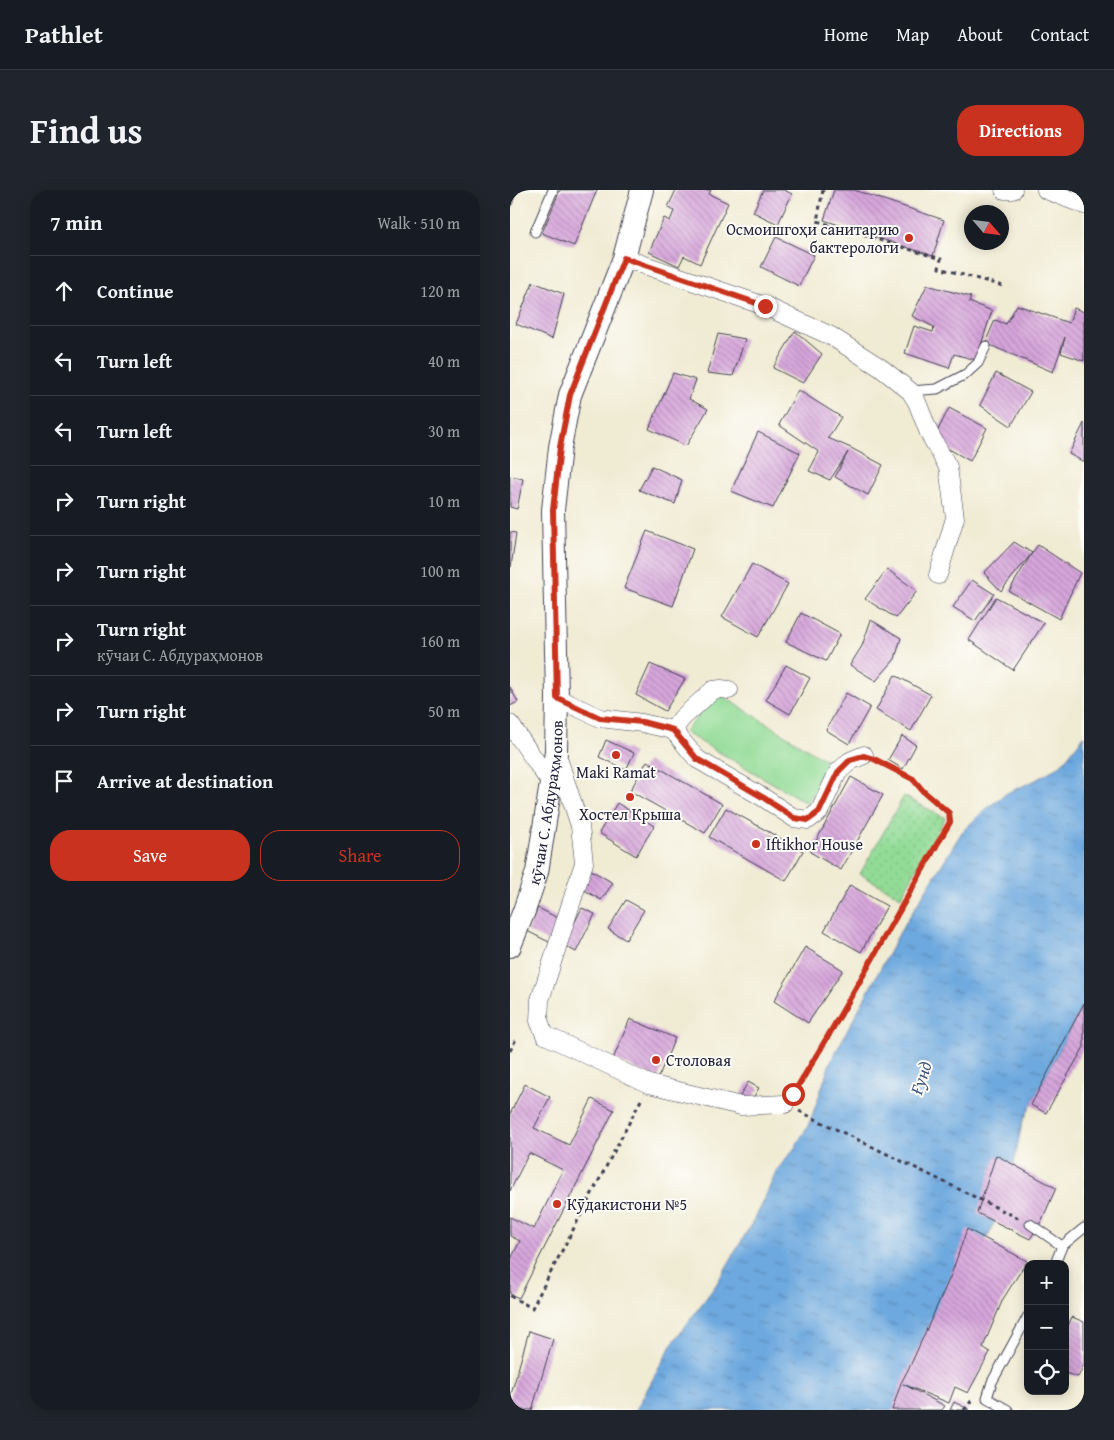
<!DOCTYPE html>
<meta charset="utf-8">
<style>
:root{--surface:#171b24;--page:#20242c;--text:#f1f3f6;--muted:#9ea1a6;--line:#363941;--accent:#c8321e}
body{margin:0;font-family:"Gentium Book Plus",serif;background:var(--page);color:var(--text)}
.controls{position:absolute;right:15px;bottom:15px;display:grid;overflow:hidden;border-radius:10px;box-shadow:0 2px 12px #0003}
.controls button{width:45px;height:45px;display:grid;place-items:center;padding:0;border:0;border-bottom:1px solid var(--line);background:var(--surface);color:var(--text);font:25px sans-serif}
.compass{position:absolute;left:454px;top:15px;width:45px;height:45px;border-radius:50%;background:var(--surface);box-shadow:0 2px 12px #0003;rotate:118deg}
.stop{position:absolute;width:15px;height:15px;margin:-11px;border:4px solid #c8321e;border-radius:50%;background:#fff}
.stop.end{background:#c8321e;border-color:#fff;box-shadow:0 1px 5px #0008}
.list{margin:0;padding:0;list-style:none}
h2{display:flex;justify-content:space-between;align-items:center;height:65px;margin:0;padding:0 20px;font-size:21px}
h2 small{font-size:16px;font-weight:400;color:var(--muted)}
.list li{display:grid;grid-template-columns:32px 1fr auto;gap:15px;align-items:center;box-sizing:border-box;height:70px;padding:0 20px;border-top:1px solid var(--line)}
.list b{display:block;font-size:19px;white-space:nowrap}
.list p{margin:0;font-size:16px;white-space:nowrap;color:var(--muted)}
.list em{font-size:16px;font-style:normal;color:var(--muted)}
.actions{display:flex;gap:10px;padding:15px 20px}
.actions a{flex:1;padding:11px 0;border:1px solid var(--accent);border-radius:20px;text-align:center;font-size:18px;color:var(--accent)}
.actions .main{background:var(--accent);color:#fff}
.icon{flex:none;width:28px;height:28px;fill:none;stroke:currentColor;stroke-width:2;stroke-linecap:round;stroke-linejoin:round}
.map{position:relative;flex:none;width:574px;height:1220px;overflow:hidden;border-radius:20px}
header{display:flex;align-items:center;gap:30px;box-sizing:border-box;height:70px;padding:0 25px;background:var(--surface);border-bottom:1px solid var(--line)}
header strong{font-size:24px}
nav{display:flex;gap:28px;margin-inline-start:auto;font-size:18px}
.intro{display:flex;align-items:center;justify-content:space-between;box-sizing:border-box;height:120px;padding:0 30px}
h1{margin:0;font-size:35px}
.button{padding:12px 22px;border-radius:20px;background:var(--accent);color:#fff;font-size:18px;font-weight:700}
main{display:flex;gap:30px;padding:0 30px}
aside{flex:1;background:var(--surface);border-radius:20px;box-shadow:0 2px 12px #0003}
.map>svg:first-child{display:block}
</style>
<header>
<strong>Pathlet</strong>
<nav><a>Home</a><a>Map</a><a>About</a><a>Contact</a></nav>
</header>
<div class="intro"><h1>Find us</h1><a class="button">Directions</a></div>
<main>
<aside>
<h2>7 min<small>Walk · 510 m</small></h2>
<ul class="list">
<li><svg class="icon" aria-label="ahead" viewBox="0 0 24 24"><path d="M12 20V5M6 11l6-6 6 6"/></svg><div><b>Continue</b></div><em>120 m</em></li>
<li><svg class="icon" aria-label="left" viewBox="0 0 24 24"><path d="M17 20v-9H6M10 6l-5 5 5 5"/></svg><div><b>Turn left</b></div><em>40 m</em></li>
<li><svg class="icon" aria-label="left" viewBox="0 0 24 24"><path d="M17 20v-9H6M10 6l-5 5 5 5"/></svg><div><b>Turn left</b></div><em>30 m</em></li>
<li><svg class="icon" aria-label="right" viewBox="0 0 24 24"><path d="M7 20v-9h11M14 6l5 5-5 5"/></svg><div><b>Turn right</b></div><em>10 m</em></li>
<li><svg class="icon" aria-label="right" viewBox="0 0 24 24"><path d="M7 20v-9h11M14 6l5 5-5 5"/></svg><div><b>Turn right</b></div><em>100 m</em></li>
<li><svg class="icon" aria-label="right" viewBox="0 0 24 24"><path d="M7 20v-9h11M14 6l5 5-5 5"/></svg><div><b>Turn right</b><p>кӯчаи С. Абдураҳмонов</p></div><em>160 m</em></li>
<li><svg class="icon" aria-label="right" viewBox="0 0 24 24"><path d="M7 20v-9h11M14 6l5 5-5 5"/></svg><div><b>Turn right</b></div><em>50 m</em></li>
<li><svg class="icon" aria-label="arrive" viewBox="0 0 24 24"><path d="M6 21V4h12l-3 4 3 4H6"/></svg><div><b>Arrive at destination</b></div></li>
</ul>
<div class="actions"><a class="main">Save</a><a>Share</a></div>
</aside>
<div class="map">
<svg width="574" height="1220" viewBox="0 0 574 1220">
<defs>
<pattern id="grass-dots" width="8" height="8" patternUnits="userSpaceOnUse" patternTransform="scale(1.25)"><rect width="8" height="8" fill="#92db96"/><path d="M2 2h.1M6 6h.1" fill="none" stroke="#7ebc82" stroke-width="1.8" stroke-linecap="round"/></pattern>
<pattern id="water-ripples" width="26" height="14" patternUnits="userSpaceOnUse" patternTransform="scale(1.25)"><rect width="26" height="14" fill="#6da8de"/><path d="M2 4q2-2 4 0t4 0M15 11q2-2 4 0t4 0" fill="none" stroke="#5988b5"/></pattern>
<pattern id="building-back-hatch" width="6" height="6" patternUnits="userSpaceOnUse" patternTransform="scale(1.25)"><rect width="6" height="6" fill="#d7a6db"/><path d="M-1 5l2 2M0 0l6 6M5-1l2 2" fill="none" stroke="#ae87b3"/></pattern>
</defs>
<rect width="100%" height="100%" fill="#fdfcf7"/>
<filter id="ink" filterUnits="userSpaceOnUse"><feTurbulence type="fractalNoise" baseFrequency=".02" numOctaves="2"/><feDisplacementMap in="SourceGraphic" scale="10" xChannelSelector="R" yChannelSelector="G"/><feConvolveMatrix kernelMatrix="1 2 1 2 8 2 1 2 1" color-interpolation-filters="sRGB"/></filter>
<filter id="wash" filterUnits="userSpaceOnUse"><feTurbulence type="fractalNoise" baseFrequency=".0096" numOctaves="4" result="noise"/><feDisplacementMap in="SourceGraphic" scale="20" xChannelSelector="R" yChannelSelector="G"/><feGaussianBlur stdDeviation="1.12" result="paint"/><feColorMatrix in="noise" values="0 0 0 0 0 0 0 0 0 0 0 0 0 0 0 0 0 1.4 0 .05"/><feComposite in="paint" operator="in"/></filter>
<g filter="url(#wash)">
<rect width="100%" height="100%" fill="#f0ebd3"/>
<polygon fill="url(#grass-dots)" stroke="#5a7e68" points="394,606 435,628 391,707 350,684"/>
<polygon fill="#92db96" stroke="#5a7e68" points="211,505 322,574 297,613 174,542 202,511"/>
<polygon fill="url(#water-ripples)" stroke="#48658c" points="574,546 574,813 512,933 503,978 487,1027 448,1109 420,1175 399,1220 126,1220 162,1154 206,1095 250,1019 267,980 284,959 298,936 306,915 320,873 390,742 452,642 475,620 497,603 524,591 551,575"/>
<g id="blocks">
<g fill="url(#building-back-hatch)">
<polygon points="0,0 7,0 2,15 0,15"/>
<polygon points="50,0 87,0 64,56 32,43"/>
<polygon points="166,0 201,0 199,4 218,13 190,74 174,66 169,76 139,62 154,28 160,31 164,21 158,17"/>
<polygon points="253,0 274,0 282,4 268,34 243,22"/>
<polygon points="324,0 344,0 434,30 423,66 314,30"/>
<polygon points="266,47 304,65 289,96 251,77"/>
<polygon points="23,92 54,104 42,149 6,134"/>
<polygon points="417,95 461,107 459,112 482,121 466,170 444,164 439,178 395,163 404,136 423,142 424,137 402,126"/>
<polygon points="507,115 559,133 564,118 574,122 574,171 551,163 555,147 543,182 475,153 485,130 496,134"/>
<polygon points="285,141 312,164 293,193 263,178"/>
<polygon points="208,144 235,149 223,186 197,183"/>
<polygon points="163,183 186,190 179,209 198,219 176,256 139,239"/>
<polygon points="486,183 521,202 501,236 470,215"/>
<polygon points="288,200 331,227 318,248 341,258 373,275 358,305 325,287 338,262 320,290 299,281 309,262 269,235"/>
<polygon points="439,218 477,238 460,271 423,250"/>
<polygon points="574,233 574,272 559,264"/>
<polygon points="248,242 290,263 263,318 221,301"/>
<polygon points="142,276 172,290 165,314 129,300"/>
<polygon points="0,286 13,289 7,319 0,317"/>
<polygon points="137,341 183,359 163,416 114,398"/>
<polygon points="0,342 6,343 1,377 0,377"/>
<polygon points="504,352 522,363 528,355 570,383 549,429 499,401 522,363 491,401 474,383"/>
<polygon points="242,374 278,394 248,447 212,427"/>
<polygon points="377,379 407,401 386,428 355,409"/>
<polygon points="462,390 484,404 465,431 443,417"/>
<polygon points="486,407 534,433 503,480 459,450"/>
<polygon points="291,423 330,444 316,471 276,452"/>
<polygon points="361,430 391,448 385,469 366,491 340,475 352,456"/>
<polygon points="140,474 175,489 155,521 126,505"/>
<polygon points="276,475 300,488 280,524 256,510"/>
<polygon points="385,485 421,505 401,541 366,520"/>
<polygon points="0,497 8,512 0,516"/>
<polygon points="336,503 360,517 339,554 316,540"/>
<polygon points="392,546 406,555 393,579 378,570"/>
<polygon points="96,550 124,563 116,580 89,567"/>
<polygon points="137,571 212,614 195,643 120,601"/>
<polygon points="341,587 373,605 331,680 300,662"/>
<polygon points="107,613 144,636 126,666 89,643"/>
<polygon points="216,618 293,661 276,691 199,647"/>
<polygon points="81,680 103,693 91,710 71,698"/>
<polygon points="340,695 377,716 351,762 314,741"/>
<polygon points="116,710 134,720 116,750 98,739"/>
<polygon points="28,718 52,730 41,753 17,741"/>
<polygon points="72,718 85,724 66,762 53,755"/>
<polygon points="295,757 333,780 298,833 264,811"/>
<polygon points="574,813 574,857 536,923 521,915"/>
<polygon points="120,829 165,848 148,888 103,869"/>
<polygon points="238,892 249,898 240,913 229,908"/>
<polygon points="15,894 40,907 24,938 59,955 82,909 104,920 9,1108 0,1104 0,1071 10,1051 0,1046 0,1027 24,1039 53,980 19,963 0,1001 0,924"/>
<polygon points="486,965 546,998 532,1030 520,1049 467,1023"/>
<polygon points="457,1039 517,1071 493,1109 473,1157 480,1162 458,1203 445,1197 439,1213 393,1194 435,1216 432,1220 382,1220 391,1193 401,1174 441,1085"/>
<polygon points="562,1127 574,1132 574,1175 568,1187 555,1183 555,1142"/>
<polygon points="19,1141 43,1149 22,1220 0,1220 0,1208"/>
<polygon points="444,1212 460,1220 440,1220"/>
</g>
</g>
</g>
<g filter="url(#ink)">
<use href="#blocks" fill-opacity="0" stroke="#414052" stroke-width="1"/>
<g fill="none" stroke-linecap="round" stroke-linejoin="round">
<g stroke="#414052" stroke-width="11">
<g id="service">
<polyline points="25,42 43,0"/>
<polyline points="400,201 427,199 456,184 468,173 476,156"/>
<polyline points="520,1034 552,1056 545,1074"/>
<polyline points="552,1056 574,1038"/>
<polyline points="498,1220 477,1208 482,1192 518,1126"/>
</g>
</g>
<g stroke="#414052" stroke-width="19">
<g id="minor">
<polyline points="494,0 503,0"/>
<polyline points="536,0 574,15"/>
<polyline points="114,68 255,116 321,146 371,178 400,201 407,212 419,243 438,277 445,328 428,385"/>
<polyline points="47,508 90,528 132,533 163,540 172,528 203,500 211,499 219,500"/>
<polyline points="0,534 40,592"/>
<polyline points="163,540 187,569 254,608 284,628 298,630 309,622 328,582 340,571 354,565"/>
<polyline points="47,565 70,636 74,673 30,810 29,831 35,845 139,894 231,916 275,914"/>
</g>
</g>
<g stroke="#414052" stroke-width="24">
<g id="tertiary">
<path id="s1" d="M 0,756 L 14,721 L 27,682 L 46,562 L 47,508 L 43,320 L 50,257 L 60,205 L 114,68 L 132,0"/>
</g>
</g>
<g stroke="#414052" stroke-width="3" stroke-dasharray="4 4" stroke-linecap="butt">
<polyline points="313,0 307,31 431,69 429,78 493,96"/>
<polyline points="0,861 6,849"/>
<path d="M 285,902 C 340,814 388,721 441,632 L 439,623 L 413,601 L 403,589 L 369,571"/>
<polyline points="289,921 510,1029"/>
<polyline points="0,1106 22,1118 131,910"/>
<polyline points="454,1220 463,1209"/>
</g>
<use href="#service" stroke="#fff" stroke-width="9"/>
<use href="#minor" stroke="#fff" stroke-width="18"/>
<use href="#tertiary" stroke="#fff" stroke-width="22"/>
</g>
</g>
<g fill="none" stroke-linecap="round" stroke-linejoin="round" filter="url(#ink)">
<path stroke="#c8321e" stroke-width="6" d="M 255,116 L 114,68 L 60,205 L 50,257 L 43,320 L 47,508 L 90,528 L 132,532 L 163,540 L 187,569 L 254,608 L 284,628 L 298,630 L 309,622 L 328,582 L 340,570 L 354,566 L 364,569 L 403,589 L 413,601 L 439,623 L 440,632 C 387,722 339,815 283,904"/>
</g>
<g fill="#c8321e" stroke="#fdfcf7" stroke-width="2">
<circle cx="399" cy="48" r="5"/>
<circle cx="106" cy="565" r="5"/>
<circle cx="120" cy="607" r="5"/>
<circle cx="246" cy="654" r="5"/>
<circle cx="146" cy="870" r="5"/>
<circle cx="47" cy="1014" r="5"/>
</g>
<g text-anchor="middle" stroke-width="4" stroke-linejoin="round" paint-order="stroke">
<g font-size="16" fill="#22223b" stroke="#fdfcf7" text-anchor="start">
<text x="389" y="45" text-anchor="end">Осмоишгоҳи санитарию<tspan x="389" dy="18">бактерологи</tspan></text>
<text x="106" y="588" text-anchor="middle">Maki Ramat</text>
<text x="120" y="630" text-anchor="middle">Хостел Крыша</text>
<text x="256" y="660">Iftikhor House</text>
<text x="156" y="876">Столовая</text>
<text x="57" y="1020">Кӯдакистони №5</text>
</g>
<g font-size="16" fill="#22223b" stroke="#fdfcf7">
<text dy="6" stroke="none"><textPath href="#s1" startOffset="149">кӯчаи С. Абдураҳмонов</textPath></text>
</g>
<g font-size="18" font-style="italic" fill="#40587c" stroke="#fdfcf7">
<text transform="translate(411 888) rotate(-72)" y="6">Ғунд</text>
</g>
</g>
</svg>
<div class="controls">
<button>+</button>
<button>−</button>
<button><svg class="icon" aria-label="locate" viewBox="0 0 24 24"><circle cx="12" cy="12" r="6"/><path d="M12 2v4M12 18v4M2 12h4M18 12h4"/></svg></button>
</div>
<svg class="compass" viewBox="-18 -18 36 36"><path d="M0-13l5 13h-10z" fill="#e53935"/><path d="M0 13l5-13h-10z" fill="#9ea1a6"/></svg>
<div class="stop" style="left:283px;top:904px"></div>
<div class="stop end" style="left:255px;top:116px"></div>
</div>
</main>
